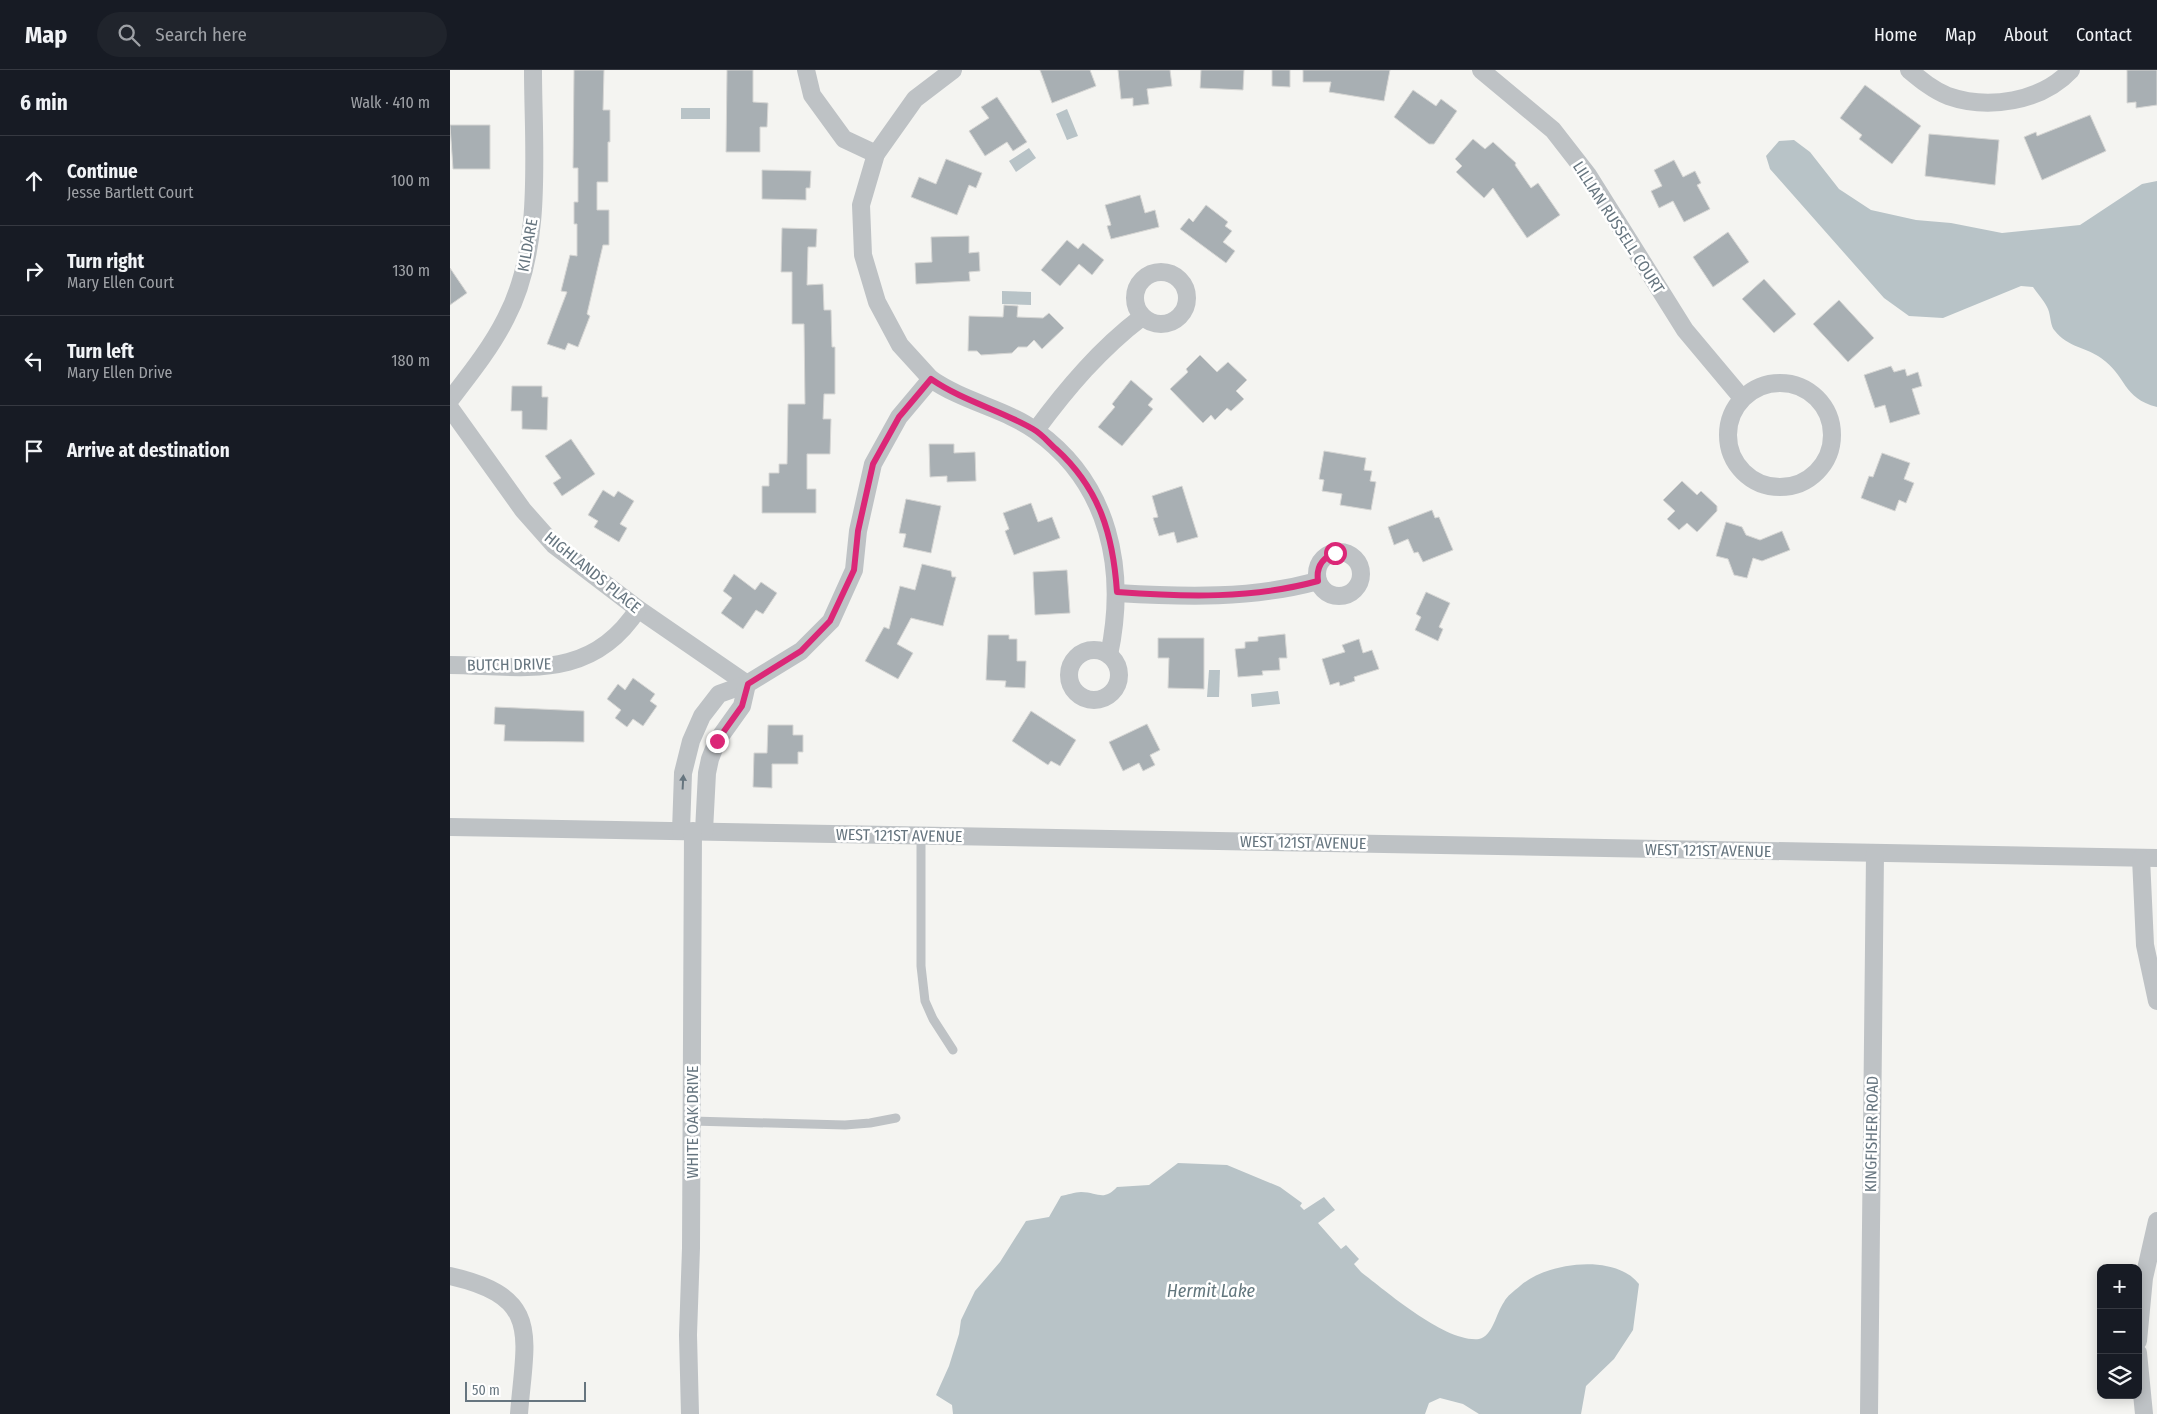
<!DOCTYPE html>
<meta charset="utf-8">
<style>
:root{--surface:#171b24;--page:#20242c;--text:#f1f3f6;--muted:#9ea1a6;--line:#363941}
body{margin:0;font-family:"Fira Sans Condensed",sans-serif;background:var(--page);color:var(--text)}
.controls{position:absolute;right:15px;bottom:15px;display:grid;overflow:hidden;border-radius:10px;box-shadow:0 2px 12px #0003}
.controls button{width:45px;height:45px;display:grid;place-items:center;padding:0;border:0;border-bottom:1px solid var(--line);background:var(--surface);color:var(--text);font:25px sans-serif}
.scale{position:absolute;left:15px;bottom:12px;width:121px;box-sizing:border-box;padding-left:5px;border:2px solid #66757f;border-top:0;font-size:14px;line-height:18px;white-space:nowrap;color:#66757f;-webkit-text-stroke:4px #fff;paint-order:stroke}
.stop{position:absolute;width:15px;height:15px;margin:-11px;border:4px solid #db2777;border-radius:50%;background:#fff}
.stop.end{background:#db2777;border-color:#fff;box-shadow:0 1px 5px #0008}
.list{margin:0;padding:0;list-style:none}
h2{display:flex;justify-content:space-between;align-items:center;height:65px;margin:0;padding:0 20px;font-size:21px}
h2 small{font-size:16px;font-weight:400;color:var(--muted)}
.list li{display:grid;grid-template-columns:32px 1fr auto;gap:15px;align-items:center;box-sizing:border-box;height:90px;padding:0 20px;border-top:1px solid var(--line)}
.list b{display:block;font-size:19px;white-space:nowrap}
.list p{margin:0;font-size:16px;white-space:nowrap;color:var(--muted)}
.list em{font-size:16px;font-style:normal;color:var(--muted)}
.icon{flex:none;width:28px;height:28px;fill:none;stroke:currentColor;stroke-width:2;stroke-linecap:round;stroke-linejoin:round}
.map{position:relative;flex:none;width:1707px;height:1344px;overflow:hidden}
header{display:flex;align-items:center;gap:30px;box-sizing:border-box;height:70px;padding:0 25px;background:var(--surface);border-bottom:1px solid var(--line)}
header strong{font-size:24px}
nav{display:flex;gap:28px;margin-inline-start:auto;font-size:18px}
.search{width:350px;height:45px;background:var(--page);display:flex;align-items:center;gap:12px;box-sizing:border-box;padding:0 18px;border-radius:28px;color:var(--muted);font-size:19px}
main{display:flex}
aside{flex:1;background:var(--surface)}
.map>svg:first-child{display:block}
</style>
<header>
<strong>Map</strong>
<div class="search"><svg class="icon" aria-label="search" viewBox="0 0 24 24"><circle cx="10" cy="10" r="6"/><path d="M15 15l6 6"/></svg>Search here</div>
<nav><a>Home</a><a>Map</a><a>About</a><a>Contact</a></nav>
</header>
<main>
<aside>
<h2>6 min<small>Walk · 410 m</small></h2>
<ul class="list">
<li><svg class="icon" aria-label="ahead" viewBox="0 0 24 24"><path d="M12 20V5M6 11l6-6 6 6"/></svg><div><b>Continue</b><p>Jesse Bartlett Court</p></div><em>100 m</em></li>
<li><svg class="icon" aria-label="right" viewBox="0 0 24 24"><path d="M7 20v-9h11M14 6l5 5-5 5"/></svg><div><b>Turn right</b><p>Mary Ellen Court</p></div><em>130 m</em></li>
<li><svg class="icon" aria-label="left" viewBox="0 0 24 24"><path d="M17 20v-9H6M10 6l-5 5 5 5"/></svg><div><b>Turn left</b><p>Mary Ellen Drive</p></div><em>180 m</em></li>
<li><svg class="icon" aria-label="arrive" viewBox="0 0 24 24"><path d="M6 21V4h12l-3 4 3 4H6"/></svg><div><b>Arrive at destination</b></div></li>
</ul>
</aside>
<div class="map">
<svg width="1707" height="1344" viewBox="0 0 1707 1344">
<rect width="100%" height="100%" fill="#f4f4f1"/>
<g fill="#b8c3c7">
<rect x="231" y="38" width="29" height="11"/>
<polygon points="617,39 628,66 617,70 606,44"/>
<path d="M 1344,70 L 1360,82 L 1389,119 L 1421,140 L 1466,150 L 1501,153 L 1552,163 L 1630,155 L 1692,114 L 1707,111 L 1707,337 C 1672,328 1677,306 1651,288 C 1638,278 1617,277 1605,261 C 1600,256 1601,246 1598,239 C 1595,232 1588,224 1583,217 L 1571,216 L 1493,248 L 1459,246 L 1434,228 L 1320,99 L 1316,86 L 1329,71 Z"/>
<polygon points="579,78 586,88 566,102 559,91"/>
<polygon points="552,221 581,222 581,235 552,234"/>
<polygon points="759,600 770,600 769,627 757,627"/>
<polygon points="828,621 830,634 802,637 801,624"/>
<path d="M 728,1093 L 777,1095 L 830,1117 L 852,1133 L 850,1136 L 854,1140 L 874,1127 L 885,1140 L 868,1153 L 891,1179 L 896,1175 L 909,1189 L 904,1194 L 911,1202 C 937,1222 996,1273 1029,1269 C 1043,1266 1046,1243 1054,1232 C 1057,1226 1064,1221 1070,1216 C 1097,1192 1165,1183 1189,1214 L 1183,1260 L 1164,1289 L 1136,1316 L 1131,1344 L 1029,1344 L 1013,1334 L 990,1328 L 979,1333 L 975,1344 L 503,1344 L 502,1335 L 486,1325 L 499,1296 L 509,1264 L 511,1250 L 525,1221 L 550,1192 L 576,1151 L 599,1147 L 611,1126 C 617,1125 625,1122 631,1122 C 648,1122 653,1132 667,1117 L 699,1115 Z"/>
</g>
<g fill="#a8afb3" stroke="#d6d6d4">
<polygon points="124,0 154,0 153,40 160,40 160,72 158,72 158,112 147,112 147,140 159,140 159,175 153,175 137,244 140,246 128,277 118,273 115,280 97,274 117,222 111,221 120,185 127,186 127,154 124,154 124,132 128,132 128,98 123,98"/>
<polygon points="277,0 303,0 303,32 318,33 317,57 310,57 310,82 276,82"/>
<polygon points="590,0 640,0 646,16 602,33"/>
<polygon points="668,0 720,0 722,16 697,19 699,34 683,36 683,28 671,29"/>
<polygon points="751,0 794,0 793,20 750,18"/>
<polygon points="822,0 840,0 840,17 822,16"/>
<polygon points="853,0 940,0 934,31 879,22 881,12 853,12"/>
<polygon points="1677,0 1707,0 1707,35 1686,38 1686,32 1677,33"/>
<polygon points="1415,15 1471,56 1442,94 1409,69 1412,65 1390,48"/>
<polygon points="963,20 986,36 991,29 1007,41 984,74 979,74 944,47"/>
<polygon points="547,27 577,72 563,81 557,72 535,86 519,61 539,48 531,37"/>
<polygon points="1640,45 1656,81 1592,110 1574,67 1586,62 1587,66"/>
<polygon points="0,55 40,55 40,99 3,99"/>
<polygon points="1479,64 1549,70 1545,115 1475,106"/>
<polygon points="1023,69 1035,79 1043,72 1066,93 1065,95 1081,118 1088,113 1110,145 1077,168 1043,118 1034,128 1006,102 1012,96 1005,89"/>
<polygon points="496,89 532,103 526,118 519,115 507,145 461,127 469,107 486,114"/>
<polygon points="1224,90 1233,107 1245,101 1251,113 1247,115 1260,139 1234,152 1223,131 1209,138 1201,121 1212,116 1204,100"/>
<polygon points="312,100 361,101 360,118 356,118 356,130 312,129"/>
<polygon points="690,125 695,143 705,140 709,157 661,169 657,156 661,155 655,135"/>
<polygon points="756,135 778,152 775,156 782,161 773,172 785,181 776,193 730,159 739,148 743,152"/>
<polygon points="332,158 367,159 366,177 358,177 357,215 373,214 374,240 381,240 382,277 385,277 385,324 374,324 373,349 381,349 380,384 357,384 357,419 366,419 366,443 312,443 312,416 319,416 319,403 329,403 329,394 337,394 338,334 355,334 354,254 342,254 342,202 331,202"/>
<polygon points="1278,162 1299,192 1263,217 1243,187"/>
<polygon points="519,166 519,183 529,182 530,201 519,202 520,211 466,214 465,193 482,192 481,167"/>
<polygon points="617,170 628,179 633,173 654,190 642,205 629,194 610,216 591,200"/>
<polygon points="0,198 17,223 0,235"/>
<polygon points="1314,209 1346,244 1324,263 1292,229"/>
<polygon points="1389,230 1424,268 1398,292 1363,254"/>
<polygon points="554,235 568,236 567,247 593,248 599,243 614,258 592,279 584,270 577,277 568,277 562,283 531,285 527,281 518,281 519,246 553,247"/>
<polygon points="750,285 767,302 778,292 797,310 786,321 794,329 781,341 777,338 765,350 761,345 753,353 720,319 738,302 736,299"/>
<polygon points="1441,296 1444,302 1455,299 1457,306 1468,302 1472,316 1462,319 1470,344 1440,353 1435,335 1425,338 1414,305"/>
<polygon points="681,310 703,329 698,335 703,339 672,376 648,357 665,337 662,334"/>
<polygon points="62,316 92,316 92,327 98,327 97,360 72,359 72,341 61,341"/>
<polygon points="121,369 145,404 112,426 103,413 111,408 95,386"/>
<polygon points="479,374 504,374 504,383 525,382 526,411 497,412 497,406 480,407"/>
<polygon points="874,381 916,388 914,400 922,401 920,411 926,412 921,440 890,435 892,424 872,421 874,410 869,409"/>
<polygon points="1432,383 1460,393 1454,409 1464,413 1456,433 1449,430 1445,441 1411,428 1419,406 1423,407"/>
<polygon points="1232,411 1247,425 1251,421 1267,436 1267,441 1247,462 1237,453 1229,460 1217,449 1225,441 1213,430"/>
<polygon points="732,416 748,467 727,473 724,462 709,466 703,448 708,447 702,426"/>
<polygon points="153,420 164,427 168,421 184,431 170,454 177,458 169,472 144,457 148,451 138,445"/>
<polygon points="456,429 491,436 481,483 453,477 456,464 449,463"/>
<polygon points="581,433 588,452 602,447 610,468 564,485 555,461 559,459 553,443"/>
<polygon points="982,440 985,448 989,447 1003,480 973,492 968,482 964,483 958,469 944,475 938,457"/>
<polygon points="1276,452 1292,457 1296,465 1310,470 1332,461 1340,480 1312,491 1303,488 1297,508 1284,505 1278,489 1266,486"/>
<polygon points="472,494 501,501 502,507 506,507 493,556 461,548 447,574 463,583 448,609 415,591 434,557 439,559 450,516 465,520"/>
<polygon points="617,500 620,543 585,545 583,502"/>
<polygon points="284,504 305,520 311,512 327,523 313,544 306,540 293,559 271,543 282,528 273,521"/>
<polygon points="976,522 1000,533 989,557 993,559 988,571 965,560 971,547 966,544"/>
<polygon points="835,564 837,588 829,588 830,600 812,601 813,605 788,607 785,579 795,578 795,572 808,571 808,567"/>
<polygon points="538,565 559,565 559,569 567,569 567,591 576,591 575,618 555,617 556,611 536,610"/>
<polygon points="708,568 754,568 754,619 718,618 719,588 708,588"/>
<polygon points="909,569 913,583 922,580 929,599 904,607 905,611 890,616 889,612 880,615 872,589 895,582 892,575"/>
<polygon points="183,608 205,624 200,631 207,636 193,656 183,649 177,657 165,648 171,640 157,629 168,614 175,620"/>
<polygon points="45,637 134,641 134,672 54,671 55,655 44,654"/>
<polygon points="581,641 626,670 610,696 601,691 598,695 562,671"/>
<polygon points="697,654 710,680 700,685 705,695 693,701 689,693 673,701 659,672"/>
<polygon points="318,655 343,655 343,665 353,665 353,682 348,682 348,694 322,694 322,718 303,717 304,683 317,683"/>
</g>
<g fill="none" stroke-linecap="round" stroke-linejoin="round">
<g stroke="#bec2c5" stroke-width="9">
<polyline points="471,765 471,896 475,931 483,949 503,980"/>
<polyline points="242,1051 395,1055 420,1053 446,1048"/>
</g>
<g stroke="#bec2c5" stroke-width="18">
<polyline points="356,0 362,25 394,69 426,84"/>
<polyline points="1031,0 1103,60 1138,105 1235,260 1292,328"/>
<path d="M 1459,0 C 1471,10 1483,20 1498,26 C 1538,40 1591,32 1621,0"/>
<circle cx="711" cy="228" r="26"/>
<path d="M 481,309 C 514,332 556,339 586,361 C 660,414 677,500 659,585"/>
<circle cx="1330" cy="365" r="52"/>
<path d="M 0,330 C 20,304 41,278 56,248 C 94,176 83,79 83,0"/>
<polyline points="0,338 73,440 104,475 188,539 297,614"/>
<path d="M 586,360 C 617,318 650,279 692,247"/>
<circle cx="889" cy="504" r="22"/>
<path d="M 667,523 C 735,527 802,529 868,511"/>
<circle cx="644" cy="605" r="25"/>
<path d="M 0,595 C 75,596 141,612 188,539"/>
<polyline points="0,757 1707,788"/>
<polyline points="231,761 233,703 241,671 252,646 269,624 297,614 351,581 381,551 404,500 408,461 423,394 449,347 481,309 450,275 427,232 413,185 411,135 426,84 465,29 503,0"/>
<polyline points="254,761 257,703 260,689 267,671 292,636 297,614"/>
<polyline points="1691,788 1695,875 1707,931"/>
<path d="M 0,1206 C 93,1227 75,1266 69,1344"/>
<polyline points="1688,1271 1694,1208 1707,1151"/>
<polyline points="1688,1283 1694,1344"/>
<polyline points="240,1344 238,1265 241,1178 243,761"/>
<polyline points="1419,1344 1425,784"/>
</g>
</g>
<defs><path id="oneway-solid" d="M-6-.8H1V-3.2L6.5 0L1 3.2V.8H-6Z" transform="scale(1.25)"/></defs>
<use fill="#66757f" href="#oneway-solid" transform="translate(233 712) rotate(-87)"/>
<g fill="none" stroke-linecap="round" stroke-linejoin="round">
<path stroke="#db2777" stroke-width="6" d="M 267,671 L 292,636 L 298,614 L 351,581 L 380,551 L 404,500 L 408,461 L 423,394 L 449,347 L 481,309 C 513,331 550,340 583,359 C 592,364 599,373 606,379 C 650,419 663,465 667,522 C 735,527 802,529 868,511 C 866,497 872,488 885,483"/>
</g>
<g text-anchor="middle" stroke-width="5" stroke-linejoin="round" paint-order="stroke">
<g font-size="16" fill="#66757f" stroke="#fff">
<text transform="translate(1169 157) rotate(57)" y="6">LILLIAN RUSSELL COURT</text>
<text transform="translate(77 175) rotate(-80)" y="6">KILDARE</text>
<text transform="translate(143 502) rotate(39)" y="6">HIGHLANDS PLACE</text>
<text transform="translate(59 594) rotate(-1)" y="6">BUTCH DRIVE</text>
<text transform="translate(449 765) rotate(1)" y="6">WEST 121ST AVENUE</text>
<text transform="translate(853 772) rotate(1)" y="6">WEST 121ST AVENUE</text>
<text transform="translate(1258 780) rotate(1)" y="6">WEST 121ST AVENUE</text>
<text transform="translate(242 1052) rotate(-90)" y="6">WHITE OAK DRIVE</text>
<text transform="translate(1421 1064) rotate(-89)" y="6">KINGFISHER ROAD</text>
</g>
<g font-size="18" font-style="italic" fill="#62767d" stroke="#fff">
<text x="761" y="1227">Hermit Lake</text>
</g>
</g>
</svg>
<div class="controls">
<button>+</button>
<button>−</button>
<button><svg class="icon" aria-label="layers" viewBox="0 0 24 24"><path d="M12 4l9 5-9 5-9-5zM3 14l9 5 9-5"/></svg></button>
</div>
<div class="scale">50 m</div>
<div class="stop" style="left:885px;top:483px"></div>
<div class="stop end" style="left:267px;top:671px"></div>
</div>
</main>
